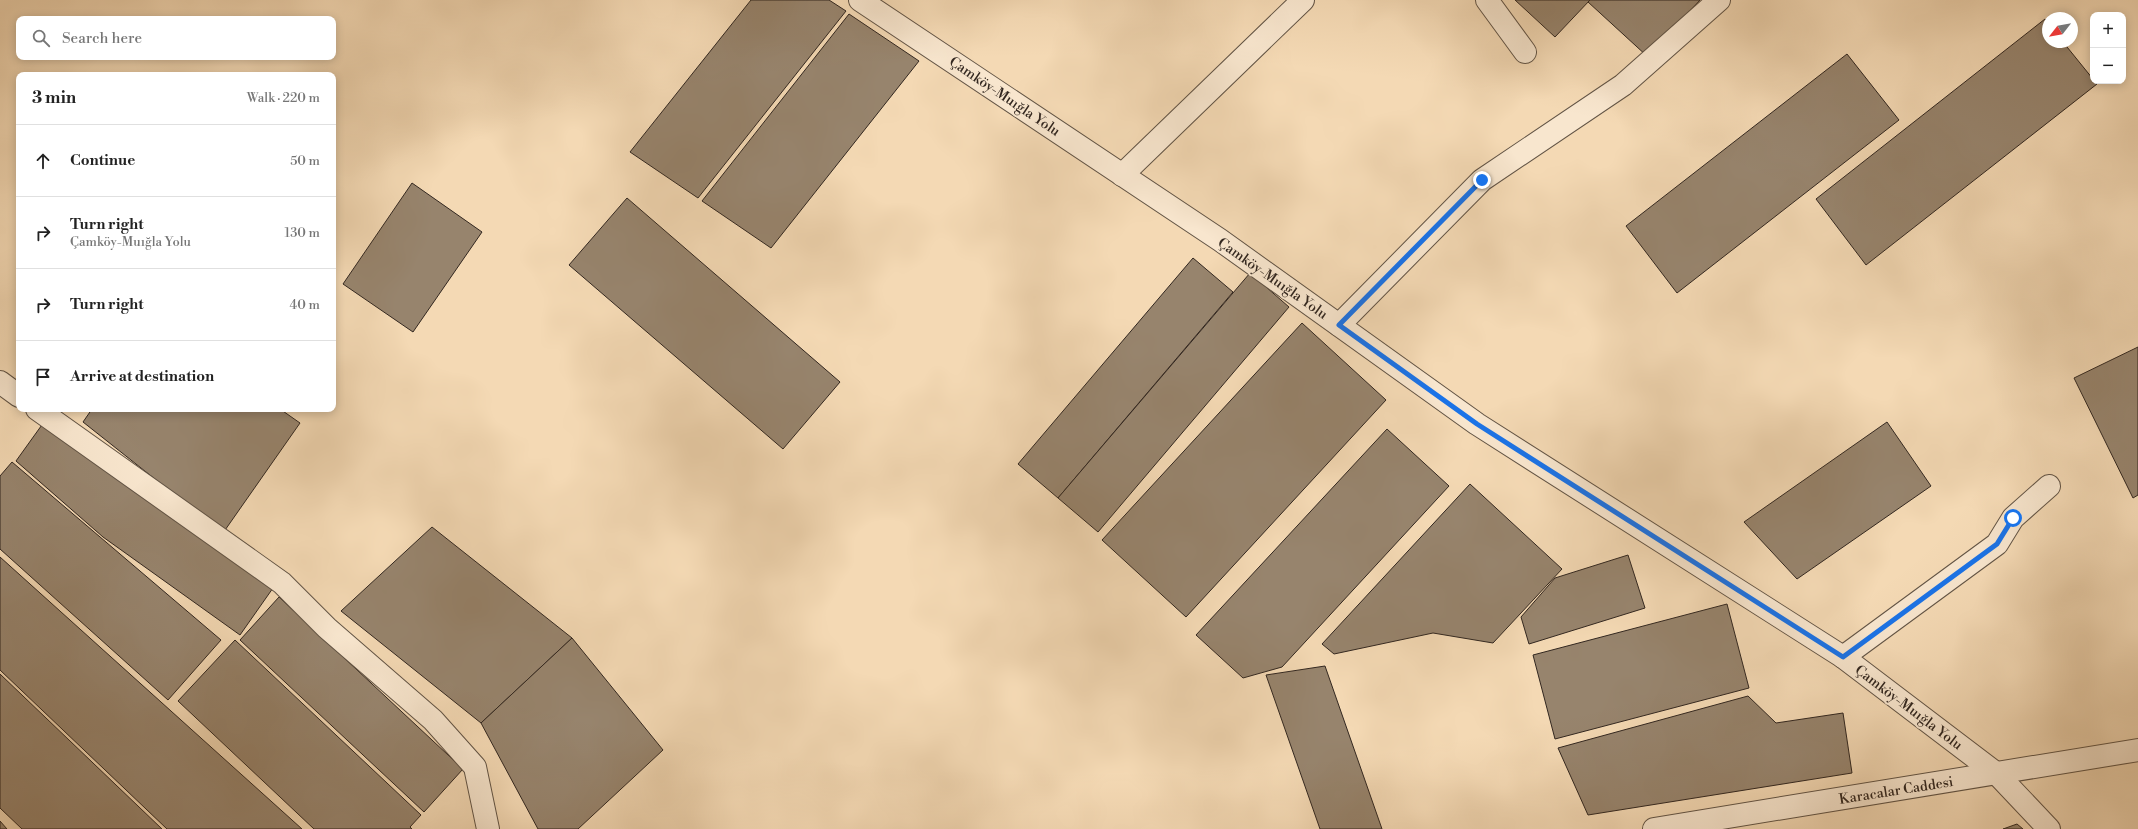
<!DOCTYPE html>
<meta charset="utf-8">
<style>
:root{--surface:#fff;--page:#f6f6f6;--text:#222;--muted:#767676;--line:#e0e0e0}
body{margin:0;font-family:"Libre Bodoni",serif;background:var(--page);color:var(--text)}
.controls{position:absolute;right:12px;top:12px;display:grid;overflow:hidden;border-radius:8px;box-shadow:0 2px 10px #0003}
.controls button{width:36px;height:36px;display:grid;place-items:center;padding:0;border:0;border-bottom:1px solid var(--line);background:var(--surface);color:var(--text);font:20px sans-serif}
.compass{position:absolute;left:2042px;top:12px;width:36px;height:36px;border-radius:50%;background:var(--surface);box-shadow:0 2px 10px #0003;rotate:239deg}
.stop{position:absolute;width:12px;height:12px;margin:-9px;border:3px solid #1a73e8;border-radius:50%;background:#fff}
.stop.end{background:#1a73e8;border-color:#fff;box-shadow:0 1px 4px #0008}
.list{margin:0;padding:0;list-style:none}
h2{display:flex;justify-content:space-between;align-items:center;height:52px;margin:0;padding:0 16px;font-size:17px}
h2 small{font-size:13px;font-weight:400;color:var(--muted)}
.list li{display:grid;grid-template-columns:26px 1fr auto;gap:12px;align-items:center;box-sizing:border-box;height:72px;padding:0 16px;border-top:1px solid var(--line)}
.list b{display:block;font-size:15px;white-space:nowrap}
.list p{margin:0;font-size:13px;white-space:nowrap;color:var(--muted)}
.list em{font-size:13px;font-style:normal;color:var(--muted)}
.icon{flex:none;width:22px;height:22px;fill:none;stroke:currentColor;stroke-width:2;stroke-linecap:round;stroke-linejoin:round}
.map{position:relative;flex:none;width:2138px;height:829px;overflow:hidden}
.search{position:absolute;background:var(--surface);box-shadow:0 2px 10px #0003;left:16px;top:16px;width:320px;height:44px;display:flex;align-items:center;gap:10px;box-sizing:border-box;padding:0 14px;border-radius:8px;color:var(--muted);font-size:15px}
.panel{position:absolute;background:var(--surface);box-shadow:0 2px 10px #0003;left:16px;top:72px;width:320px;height:340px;border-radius:8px}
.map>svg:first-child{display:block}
</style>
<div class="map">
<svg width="2138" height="829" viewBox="0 0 2138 829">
<rect width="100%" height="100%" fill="#f4d9b4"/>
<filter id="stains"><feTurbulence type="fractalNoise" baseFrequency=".005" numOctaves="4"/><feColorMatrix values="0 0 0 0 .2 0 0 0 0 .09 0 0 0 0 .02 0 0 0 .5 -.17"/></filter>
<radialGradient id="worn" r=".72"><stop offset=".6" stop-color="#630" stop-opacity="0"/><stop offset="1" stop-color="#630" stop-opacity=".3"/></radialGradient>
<g fill="#97846d" stroke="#322720">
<polygon points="751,0 829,0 846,11 698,198 630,152"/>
<polygon points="1515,0 1590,0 1555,37"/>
<polygon points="1590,0 1700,0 1648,57 1588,2"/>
<polygon points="849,14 919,61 771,248 702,201"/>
<polygon points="2045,19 2048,22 2048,42 2063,42 2097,84 1866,265 1816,199"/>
<polygon points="1847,54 1899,120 1677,293 1626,226"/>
<polygon points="412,183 482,232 413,332 343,284"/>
<polygon points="627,198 840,382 783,449 569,265"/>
<polygon points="1193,258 1233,292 1058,498 1018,464"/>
<polygon points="1250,273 1289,307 1098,532 1058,498"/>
<polygon points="1302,323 1386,400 1186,617 1102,540"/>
<polygon points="2138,347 2138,495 2133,498 2074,378"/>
<polygon points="92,409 280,409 300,423 223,533 83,422"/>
<polygon points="44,422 273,588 240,635 103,537 16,461"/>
<polygon points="1887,422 1931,486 1797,579 1744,522"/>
<polygon points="1387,429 1449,486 1282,667 1243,678 1196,635"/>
<polygon points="12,462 221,640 168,700 0,549 0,476"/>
<polygon points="1470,484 1562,569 1493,643 1433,633 1334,654 1322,644"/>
<polygon points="432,527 572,638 481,723 341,611"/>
<polygon points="1628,555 1645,608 1529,644 1521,617 1555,578"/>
<polygon points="0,557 302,829 167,829 0,670"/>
<polygon points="279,597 463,769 424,812 240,640"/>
<polygon points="1727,604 1749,688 1555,739 1533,655"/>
<polygon points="572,638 663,750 578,829 538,829 481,723"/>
<polygon points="235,640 421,815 410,827 412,829 314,829 178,701"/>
<polygon points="1325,666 1382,829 1320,829 1266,675"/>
<polygon points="0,674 162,829 22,829 0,808"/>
<polygon points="1748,696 1776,723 1843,713 1852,773 1588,815 1558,748"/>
<polygon points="0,821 7,829 0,829"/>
<polygon points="2017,824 2023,829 2003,829"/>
</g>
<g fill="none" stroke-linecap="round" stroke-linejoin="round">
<g stroke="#625445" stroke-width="24">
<g id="minor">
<polyline points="860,0 1220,240 1477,424 1843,657 1997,774 2049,829"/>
<polyline points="1487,0 1525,52"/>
<polyline points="1122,175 1303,0"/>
<polyline points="1339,325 1482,180 1623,85 1719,0"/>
<polyline points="0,382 19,396"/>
<polyline points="37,409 282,583 327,628 433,720 475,767 488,829"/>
<polyline points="1843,657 1997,544 2013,518 2049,486"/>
<polyline points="1654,829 2138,750"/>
</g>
</g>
<use href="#minor" stroke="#f8e6ce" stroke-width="22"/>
</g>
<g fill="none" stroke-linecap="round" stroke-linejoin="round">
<polyline stroke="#1a73e8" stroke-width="5" points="1482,180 1339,325 1477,424 1843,657 1997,544 2013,518"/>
</g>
<g text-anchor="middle" stroke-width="4" stroke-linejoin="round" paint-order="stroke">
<g font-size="14" fill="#322720" stroke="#f8e6ce">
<text transform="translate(1005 96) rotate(34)" y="5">Çamköy-Muığla Yolu</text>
<text transform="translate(1273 278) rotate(35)" y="5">Çamköy-Muığla Yolu</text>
<text transform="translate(1909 707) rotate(37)" y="5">Çamköy-Muığla Yolu</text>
<text transform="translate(1896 790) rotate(-9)" y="5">Karacalar Caddesi</text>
</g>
</g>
<rect width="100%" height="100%" filter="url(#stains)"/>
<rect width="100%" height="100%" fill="url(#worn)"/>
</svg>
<div class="controls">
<button>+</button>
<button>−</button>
</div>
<svg class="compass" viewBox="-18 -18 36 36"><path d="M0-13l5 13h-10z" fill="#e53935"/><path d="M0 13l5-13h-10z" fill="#767676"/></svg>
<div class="stop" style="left:2013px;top:518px"></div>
<div class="stop end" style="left:1482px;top:180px"></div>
<div class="search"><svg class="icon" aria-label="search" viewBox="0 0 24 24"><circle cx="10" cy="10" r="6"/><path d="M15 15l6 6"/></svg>Search here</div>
<section class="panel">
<h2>3 min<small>Walk · 220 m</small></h2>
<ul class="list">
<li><svg class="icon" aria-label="ahead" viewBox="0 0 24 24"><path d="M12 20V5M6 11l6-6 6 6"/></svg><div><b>Continue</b></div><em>50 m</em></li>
<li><svg class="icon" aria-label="right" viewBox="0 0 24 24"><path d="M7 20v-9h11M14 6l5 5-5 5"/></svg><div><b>Turn right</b><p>Çamköy-Muığla Yolu</p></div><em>130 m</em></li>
<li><svg class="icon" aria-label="right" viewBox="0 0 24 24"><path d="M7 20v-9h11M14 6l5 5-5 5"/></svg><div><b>Turn right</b></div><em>40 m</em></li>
<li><svg class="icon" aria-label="arrive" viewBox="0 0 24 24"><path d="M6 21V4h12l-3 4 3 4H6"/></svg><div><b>Arrive at destination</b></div></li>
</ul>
</section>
</div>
